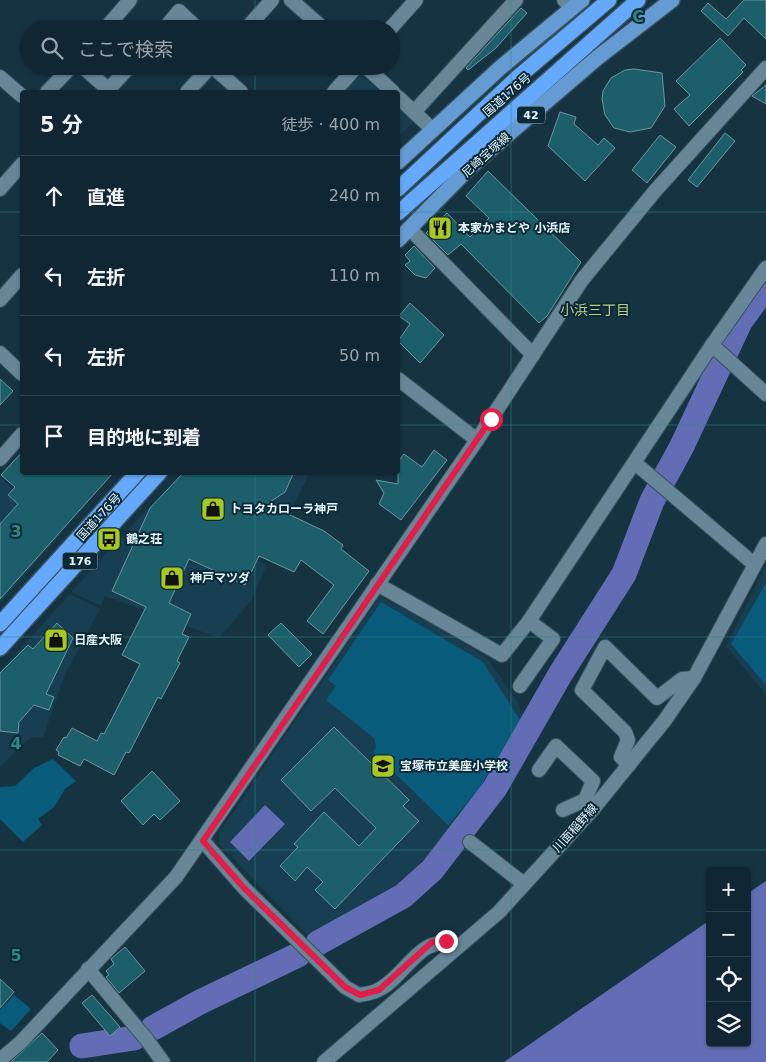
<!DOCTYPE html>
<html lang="ja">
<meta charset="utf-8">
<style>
:root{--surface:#102632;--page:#192e3a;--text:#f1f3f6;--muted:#9ca5ac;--line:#30434d}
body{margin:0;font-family:"DejaVu Sans","Noto Sans JP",sans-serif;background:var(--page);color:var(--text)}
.controls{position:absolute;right:15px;bottom:15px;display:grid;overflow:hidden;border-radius:5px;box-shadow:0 1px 4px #0004}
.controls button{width:45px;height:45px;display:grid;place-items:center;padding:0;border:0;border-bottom:1px solid var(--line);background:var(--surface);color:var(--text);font:25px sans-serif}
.stop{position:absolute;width:15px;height:15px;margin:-11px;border:4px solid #e11d48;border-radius:50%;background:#fff}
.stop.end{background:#e11d48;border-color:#fff;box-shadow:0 1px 5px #0008}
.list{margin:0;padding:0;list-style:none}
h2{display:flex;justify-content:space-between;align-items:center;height:65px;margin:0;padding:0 20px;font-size:21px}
h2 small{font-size:16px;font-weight:400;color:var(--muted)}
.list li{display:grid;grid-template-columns:32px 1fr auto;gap:15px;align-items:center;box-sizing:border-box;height:80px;padding:0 20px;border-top:1px solid var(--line)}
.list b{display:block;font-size:19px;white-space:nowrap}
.list em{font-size:16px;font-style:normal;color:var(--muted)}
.icon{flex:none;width:28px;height:28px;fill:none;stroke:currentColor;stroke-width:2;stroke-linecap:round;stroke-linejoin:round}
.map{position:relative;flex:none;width:766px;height:1062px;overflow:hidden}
.search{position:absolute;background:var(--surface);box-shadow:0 1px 4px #0004;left:20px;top:20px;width:380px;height:55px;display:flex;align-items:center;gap:12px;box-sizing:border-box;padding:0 18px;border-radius:28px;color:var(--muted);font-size:19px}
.panel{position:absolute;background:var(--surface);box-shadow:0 1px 4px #0004;left:20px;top:90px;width:380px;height:385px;border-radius:5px}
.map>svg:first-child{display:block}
</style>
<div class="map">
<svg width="766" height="1062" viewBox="0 0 766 1062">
<rect width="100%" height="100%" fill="#163342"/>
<g fill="#183e51">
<polygon points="362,75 381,92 340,92 354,76"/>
<polygon points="398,107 413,122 398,138"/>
<polygon points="196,472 310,473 289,513"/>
<polygon points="0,477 62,533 0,603"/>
<polygon points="147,509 267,565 250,602 219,638 105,596 101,606 71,592"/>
<polygon points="766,565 766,695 726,646"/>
<polygon points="70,594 100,609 65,674 43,738 31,737 0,767 0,671"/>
<polygon points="380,596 444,631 487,658 516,699 527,724 476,809 429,867 411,885 312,940 219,844 219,833"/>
</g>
<g fill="#095b7b">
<polygon points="766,583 766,685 731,644"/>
<polygon points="381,602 483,662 520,720 479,789 448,825 373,752 376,746 374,738 326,700 336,686 328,680"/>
<polygon points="53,759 76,781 65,789 54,807 38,819 42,825 23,842 0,819 0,787 15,786 34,768"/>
<polygon points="14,995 31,1009 11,1031 0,1023 0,1010"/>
</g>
<g fill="#636db5">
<polygon points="265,805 285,824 249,861 230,842"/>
<polygon points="766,881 766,1062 504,1062 710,920 710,1043 747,1043 747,894"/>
</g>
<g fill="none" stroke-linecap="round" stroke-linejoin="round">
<g stroke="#636db5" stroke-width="25">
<polyline points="318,943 403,896 432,870 495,788 561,673 624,574 652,501 682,446 740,322 766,286"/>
<polyline points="153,1028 200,1002 298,955"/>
<polyline points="82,1046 134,1038"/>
</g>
</g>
<g fill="#1c5f6a" stroke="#6f969d">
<polygon points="744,0 766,0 766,39 744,18 728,36 701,11 708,3 726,19"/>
<polygon points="521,8 527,13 496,48 468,70 466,68"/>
<polygon points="720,38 746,65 741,70 743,72 689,126 674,109 690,95 676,81"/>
<polygon points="634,69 662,73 665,106 651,128 630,132 614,128 605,115 602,99 603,91 611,78 625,70"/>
<polygon points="766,85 766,104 752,96"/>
<polygon points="560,112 576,117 574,124 598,145 604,138 615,148 585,181 548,146"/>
<polygon points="725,133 735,141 697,187 688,180"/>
<polygon points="660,135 676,147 647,183 632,170"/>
<polygon points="488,171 581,262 547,316 539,323 461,244 448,255 426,233 447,213 470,237 489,218 466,196"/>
<polygon points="414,246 435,268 426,278 415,275 405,265 410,261 405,255"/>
<polygon points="410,303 444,335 420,363 398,341 410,324 399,316"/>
<polygon points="0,379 13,391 0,405"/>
<polygon points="434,450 447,460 401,520 379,504 384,493 376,480 398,484 398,462 404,454 422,467"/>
<polygon points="22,452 22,472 114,472 0,599 0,524 18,504 8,495 15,487 1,475"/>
<polygon points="184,472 294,472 285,492 267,504 324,531 343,545 341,549 369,571 323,634 307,621 334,585 301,560 294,572 259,556 245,585 189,559 169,603 191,614 182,634 189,637 177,661 180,663 161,699 158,697 129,753 126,752 114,775 84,759 80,766 58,755 59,752 56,750 64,737 66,738 72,728 97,741 101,733 104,734 140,664 122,655 146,607 112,591 150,508"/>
<polygon points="57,623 73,638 46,694 54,697 49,710 34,705 19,722 18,733 0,731 0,673 28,645 33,649"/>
<polygon points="281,623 312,654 299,667 268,635"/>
<polygon points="334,727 409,800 403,806 419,821 335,909 315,890 323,882 307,867 295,881 280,866 298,847 294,844 324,812 359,846 376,828 335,788 311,811 281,780"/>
<polygon points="152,771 180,801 160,820 154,814 143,825 121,801"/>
<polygon points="125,947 145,971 119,993 106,977 109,975 106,971 114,964 111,959"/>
<polygon points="0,979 14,992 0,1008"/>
<polygon points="92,995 120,1027 110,1036 82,1003"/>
<polygon points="42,1033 58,1050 47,1062 11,1062"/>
</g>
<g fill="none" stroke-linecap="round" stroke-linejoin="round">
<g stroke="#37505c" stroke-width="16">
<g id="minor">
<polyline points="291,0 324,29"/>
<polyline points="564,0 572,8"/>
<polyline points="105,29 130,0"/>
<polyline points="164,29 179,11 198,29"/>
<polyline points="246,29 272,0"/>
<polyline points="390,29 416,0"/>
<polyline points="82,66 111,92"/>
<polyline points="212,66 241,92"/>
<polyline points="365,66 393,92"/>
<polyline points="0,77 22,96"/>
<polyline points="108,90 130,66"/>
<polyline points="47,92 72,66"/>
<polyline points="187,92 211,66"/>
<polyline points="334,92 357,66"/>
<polyline points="398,97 432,129"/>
<polyline points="414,112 516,0"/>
<polyline points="0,189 22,164"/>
<polyline points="409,228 533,355"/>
<polyline points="0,300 22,275"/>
<polyline points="712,345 766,268"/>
<polyline points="0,353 22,374"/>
<polyline points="398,379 477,440"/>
<polyline points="0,459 22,434"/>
<polyline points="635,463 754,564"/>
<polyline points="377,584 502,655 529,621 712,345 766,394"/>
<polyline points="520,686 553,639 529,621"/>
<polyline points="629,765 621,757 628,740 625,732 582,690 605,647 657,698 682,679 694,678"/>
<polyline points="539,770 556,746 593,781 585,800 563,810"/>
<path d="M 203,841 L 244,888 L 345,987 L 359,995 C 365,994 373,993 378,990 C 407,976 421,930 457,947"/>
<polyline points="470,842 524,884"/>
<polyline points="88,969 147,1040 163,1062"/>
<polyline points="0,1060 21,1042 176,877 477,440 582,280 655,191 766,68"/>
<polyline points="324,1062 499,912 593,809 665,720 694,678 766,544"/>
</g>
</g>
<g stroke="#37505c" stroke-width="18">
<g id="major">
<polyline points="398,162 500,68 582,0"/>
<polyline points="398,240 469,168 597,58 672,0"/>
</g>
</g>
<g stroke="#37505c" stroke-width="18">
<g id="highway">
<polyline points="398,189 518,77 609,0"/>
<polyline points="398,213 638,0"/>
<polyline points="0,624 138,472"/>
<polyline points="0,648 160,472"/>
</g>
</g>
<use href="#minor" stroke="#678798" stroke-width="14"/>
<use href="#major" stroke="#659bd3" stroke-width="15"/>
<use href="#highway" stroke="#64a9fb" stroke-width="15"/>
</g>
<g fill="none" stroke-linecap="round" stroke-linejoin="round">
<polyline stroke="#e11d48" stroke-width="6" points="446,941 432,942 379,990 360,995 345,987 244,888 203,841 491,419"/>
</g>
<path fill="none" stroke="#2f8984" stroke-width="1" stroke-opacity="0.55" d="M 255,0 L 255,29M 511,0 L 511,1062M 255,66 L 255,92M 0,212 L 22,212M 398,212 L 766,212M 0,425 L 22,425M 398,425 L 766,425M 255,472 L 255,1062M 0,637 L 766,637M 0,850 L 766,850"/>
<defs>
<g id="restaurant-square" transform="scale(1.25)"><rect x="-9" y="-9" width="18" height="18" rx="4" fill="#a6c821" stroke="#0b2937"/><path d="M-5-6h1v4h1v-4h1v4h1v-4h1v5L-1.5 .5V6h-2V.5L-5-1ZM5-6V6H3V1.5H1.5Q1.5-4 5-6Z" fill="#111"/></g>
<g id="shop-square" transform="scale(1.25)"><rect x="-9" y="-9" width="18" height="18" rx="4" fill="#a6c821" stroke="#0b2937"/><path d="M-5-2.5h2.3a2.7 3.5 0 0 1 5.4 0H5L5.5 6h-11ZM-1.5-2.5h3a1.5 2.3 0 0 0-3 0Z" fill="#111"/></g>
<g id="bus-square" transform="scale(1.25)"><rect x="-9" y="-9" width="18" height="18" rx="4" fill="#a6c821" stroke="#0b2937"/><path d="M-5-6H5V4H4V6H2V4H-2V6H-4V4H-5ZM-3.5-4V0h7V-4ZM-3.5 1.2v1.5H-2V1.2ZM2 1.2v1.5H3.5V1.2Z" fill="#111"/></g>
<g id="school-square" transform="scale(1.25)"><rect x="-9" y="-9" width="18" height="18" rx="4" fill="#a6c821" stroke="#0b2937"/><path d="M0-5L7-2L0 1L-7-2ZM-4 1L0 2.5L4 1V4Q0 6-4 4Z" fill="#111"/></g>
</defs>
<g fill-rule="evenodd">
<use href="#restaurant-square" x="440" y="228"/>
<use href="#shop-square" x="213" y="509"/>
<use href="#bus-square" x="109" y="539"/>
<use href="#shop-square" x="172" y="578"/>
<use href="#shop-square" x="56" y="640"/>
<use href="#school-square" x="383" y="766"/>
</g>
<g text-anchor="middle" stroke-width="4" stroke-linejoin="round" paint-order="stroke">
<g fill="#0b2937" stroke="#a4b8c3" stroke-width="1">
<rect x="517" y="106.5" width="28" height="17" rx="4"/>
<rect x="62.5" y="552.5" width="35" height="17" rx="4"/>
</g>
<g font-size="11" font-weight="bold" fill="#e5f6ff">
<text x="531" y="119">42</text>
<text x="80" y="565">176</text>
</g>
<g font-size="12" fill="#e5f6ff" stroke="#0b2937">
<text transform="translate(507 95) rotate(-41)" y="4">国道176号</text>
<text transform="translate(486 155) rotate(-42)" y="4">尼崎宝塚線</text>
<text transform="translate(99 517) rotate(-48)" y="4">国道176号</text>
<text transform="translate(575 828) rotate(-48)" y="4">川面稲野線</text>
</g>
<g font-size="12" font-weight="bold" fill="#e5f6ff" stroke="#0b2937" text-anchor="start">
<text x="458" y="232">本家かまどや 小浜店</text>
<text x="230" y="513">トヨタカローラ神戸</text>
<text x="126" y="543">鶴之荘</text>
<text x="190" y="582">神戸マツダ</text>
<text x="74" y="644">日産大阪</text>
<text x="400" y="770">宝塚市立美座小学校</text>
</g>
<g font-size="14" fill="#bacf85" stroke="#0b2937">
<text x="595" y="315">小浜三丁目</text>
</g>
</g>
<g font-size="16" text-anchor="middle" font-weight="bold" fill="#2f8984" stroke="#0b2937" stroke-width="4" stroke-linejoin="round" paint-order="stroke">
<text x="638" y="22">C</text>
<text x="16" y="537">3</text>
<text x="16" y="749">4</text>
<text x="16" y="961">5</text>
</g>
</svg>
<div class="controls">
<button>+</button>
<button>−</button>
<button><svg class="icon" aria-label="locate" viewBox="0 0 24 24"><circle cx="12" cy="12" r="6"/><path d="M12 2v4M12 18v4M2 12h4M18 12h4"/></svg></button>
<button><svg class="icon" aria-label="layers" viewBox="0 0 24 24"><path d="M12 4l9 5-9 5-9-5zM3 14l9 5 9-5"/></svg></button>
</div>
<div class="stop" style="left:491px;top:419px"></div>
<div class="stop end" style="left:446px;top:941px"></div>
<div class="search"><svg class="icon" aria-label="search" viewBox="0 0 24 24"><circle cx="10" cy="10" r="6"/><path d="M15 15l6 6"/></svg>ここで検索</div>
<section class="panel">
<h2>5 分<small>徒歩 · 400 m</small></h2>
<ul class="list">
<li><svg class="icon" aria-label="ahead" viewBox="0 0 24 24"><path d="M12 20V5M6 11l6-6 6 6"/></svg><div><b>直進</b></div><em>240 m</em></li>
<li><svg class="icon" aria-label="left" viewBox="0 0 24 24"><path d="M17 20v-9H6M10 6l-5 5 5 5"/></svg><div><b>左折</b></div><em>110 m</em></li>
<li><svg class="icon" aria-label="left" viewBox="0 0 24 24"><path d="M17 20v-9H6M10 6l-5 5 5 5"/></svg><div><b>左折</b></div><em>50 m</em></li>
<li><svg class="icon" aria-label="arrive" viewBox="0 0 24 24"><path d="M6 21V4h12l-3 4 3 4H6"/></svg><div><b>目的地に到着</b></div></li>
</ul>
</section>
</div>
